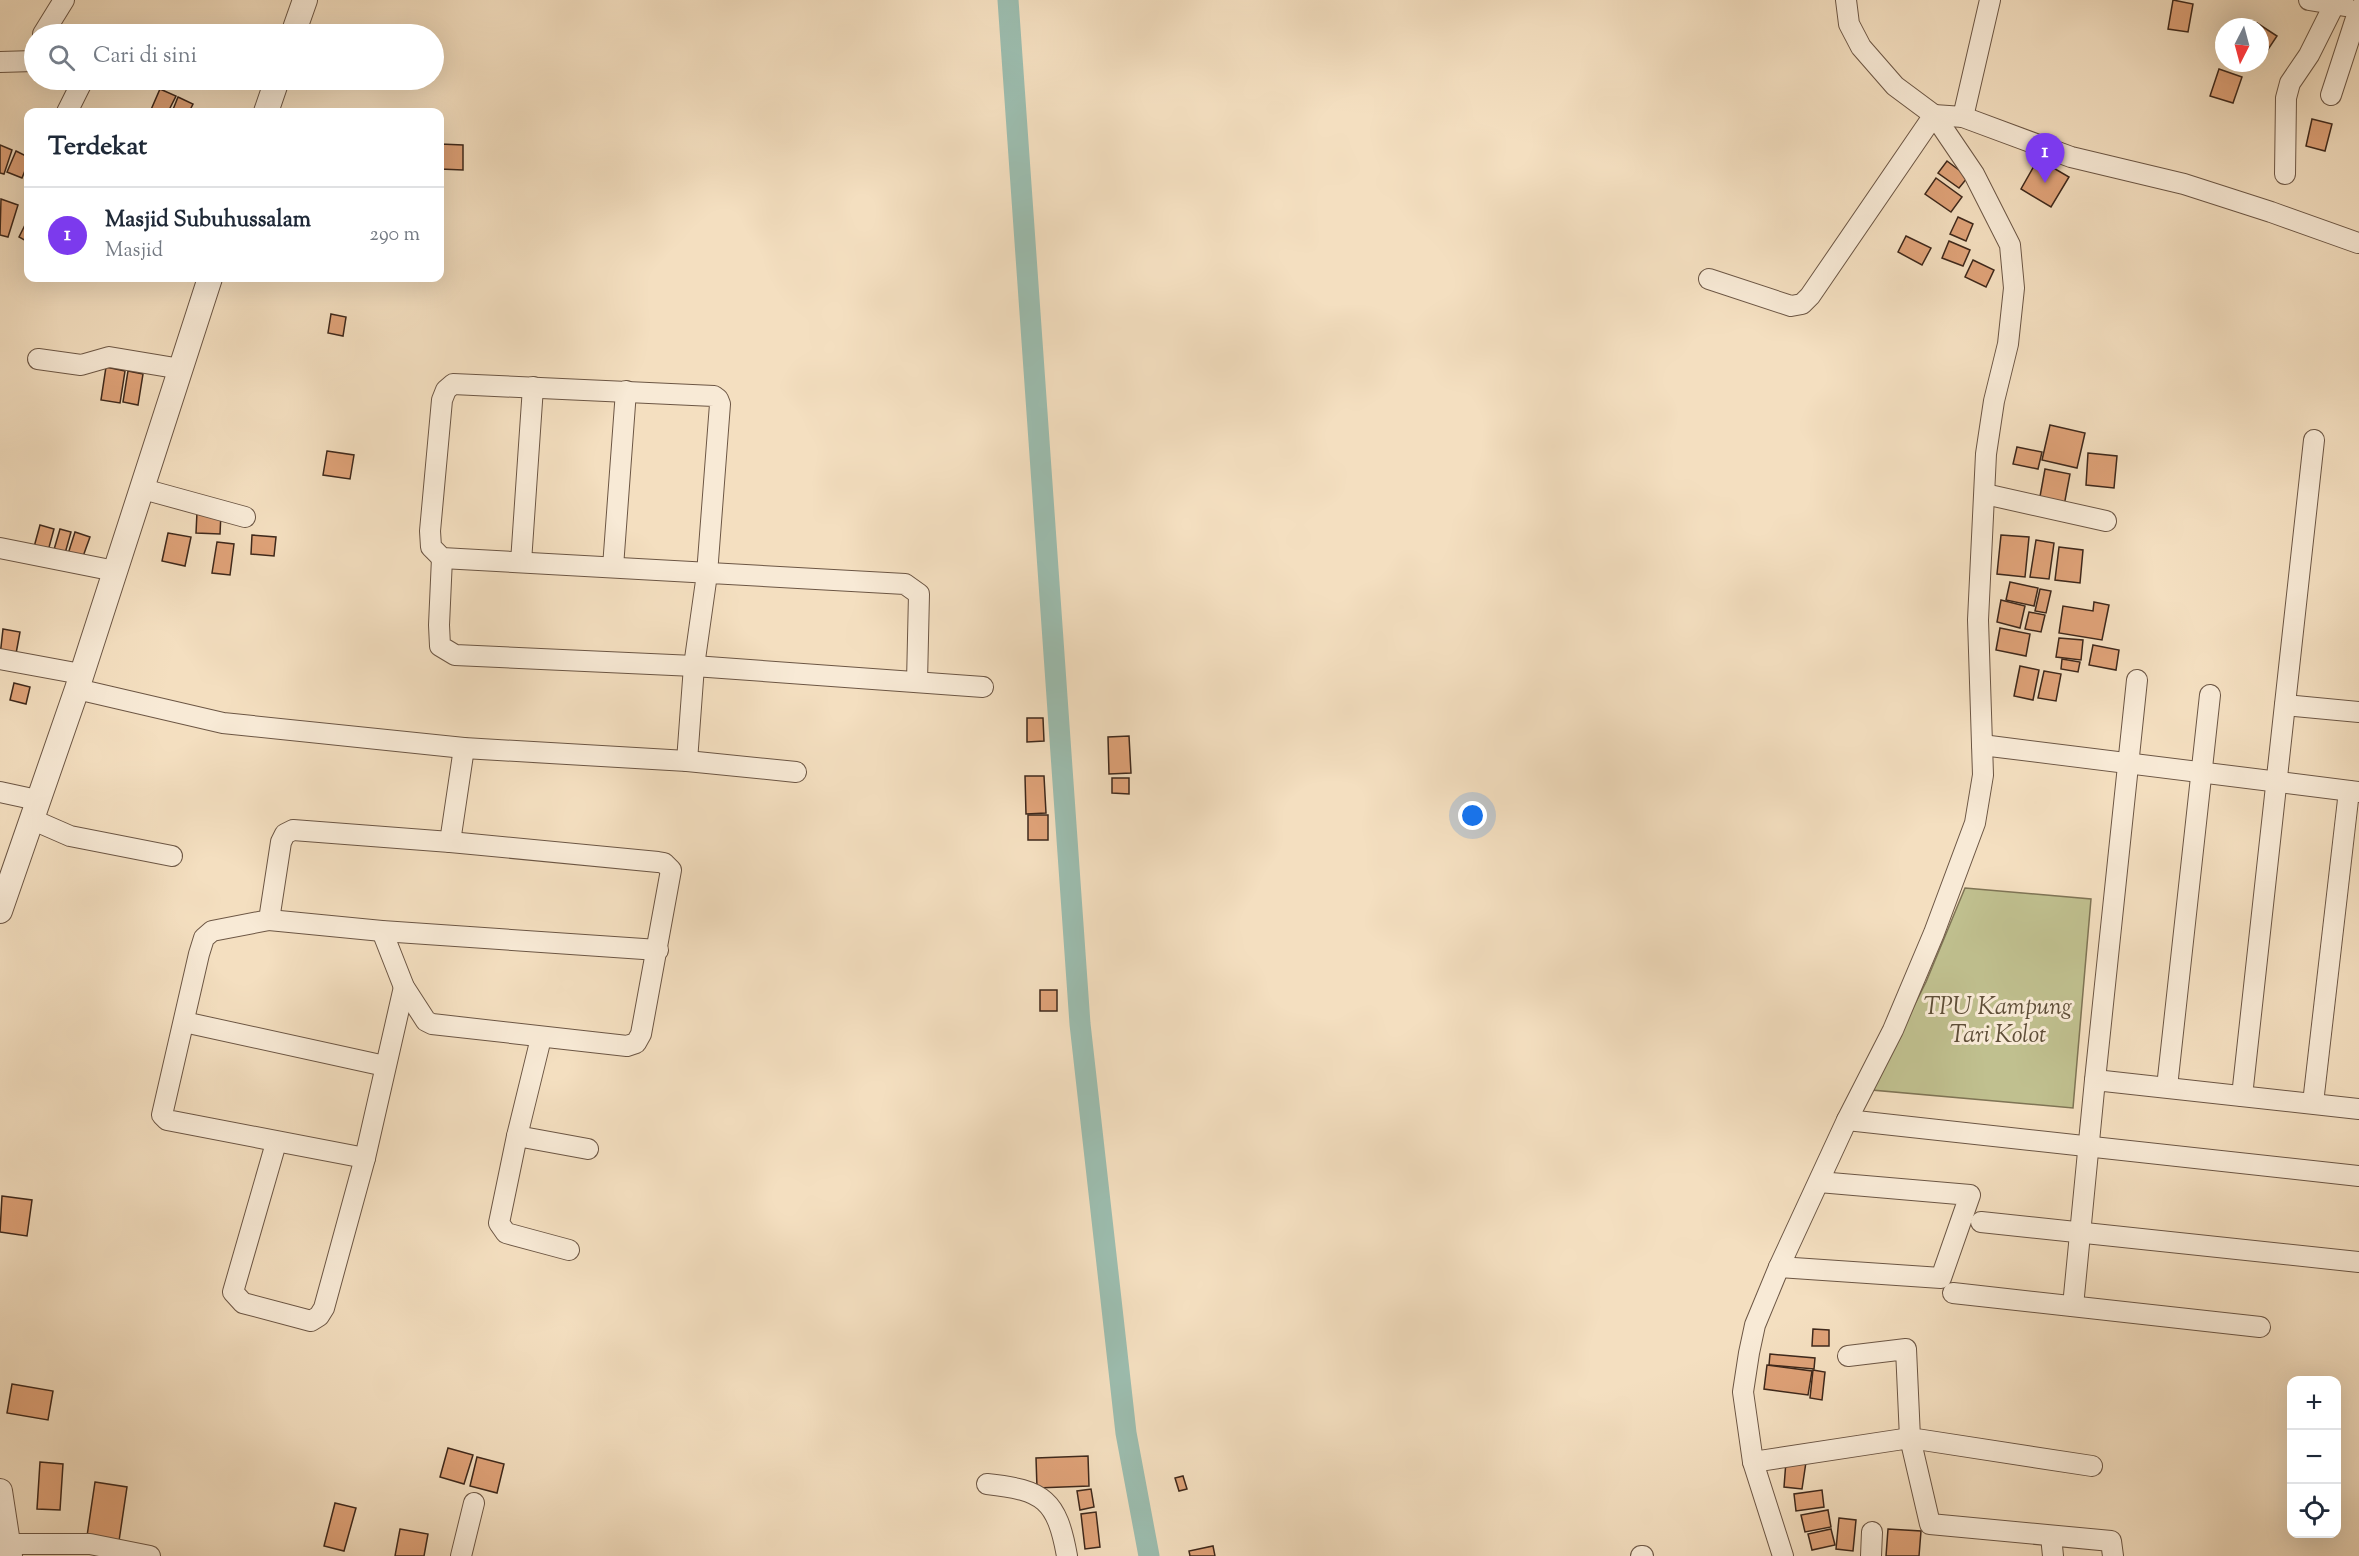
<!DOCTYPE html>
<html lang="id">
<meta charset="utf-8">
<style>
:root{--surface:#fff;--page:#f6f6f7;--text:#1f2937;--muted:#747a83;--line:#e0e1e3;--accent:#7c3aed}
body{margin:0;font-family:"Sorts Mill Goudy",serif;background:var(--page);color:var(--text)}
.controls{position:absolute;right:18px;bottom:18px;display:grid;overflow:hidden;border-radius:12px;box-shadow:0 6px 24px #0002}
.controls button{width:54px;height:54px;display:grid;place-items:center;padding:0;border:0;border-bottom:2px solid var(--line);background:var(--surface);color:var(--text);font:30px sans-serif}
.compass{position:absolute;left:2215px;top:18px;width:54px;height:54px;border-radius:50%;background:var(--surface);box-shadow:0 6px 24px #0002;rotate:186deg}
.you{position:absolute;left:1473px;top:816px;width:21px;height:21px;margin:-15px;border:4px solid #fff;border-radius:50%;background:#1a73e8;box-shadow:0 0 0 9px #1a73e833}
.badge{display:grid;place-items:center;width:39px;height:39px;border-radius:50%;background:var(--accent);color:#fff;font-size:20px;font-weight:700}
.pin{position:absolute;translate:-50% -50px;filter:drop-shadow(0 2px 3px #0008)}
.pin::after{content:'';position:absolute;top:32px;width:21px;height:18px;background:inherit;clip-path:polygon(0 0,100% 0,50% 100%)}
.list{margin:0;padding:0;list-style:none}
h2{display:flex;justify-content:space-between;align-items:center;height:78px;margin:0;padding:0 24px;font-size:26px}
h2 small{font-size:20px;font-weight:400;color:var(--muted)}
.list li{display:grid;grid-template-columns:39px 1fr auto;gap:18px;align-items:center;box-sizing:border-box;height:96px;padding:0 24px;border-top:2px solid var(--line)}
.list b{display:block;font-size:22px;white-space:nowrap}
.list p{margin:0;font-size:20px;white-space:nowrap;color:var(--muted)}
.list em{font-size:20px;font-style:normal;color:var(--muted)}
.icon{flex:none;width:33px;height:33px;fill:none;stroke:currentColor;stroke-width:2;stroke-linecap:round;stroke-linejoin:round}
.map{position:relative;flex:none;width:2359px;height:1556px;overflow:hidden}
.search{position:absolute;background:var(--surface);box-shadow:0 6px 24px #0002;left:24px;top:24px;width:420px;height:66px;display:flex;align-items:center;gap:15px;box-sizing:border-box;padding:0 21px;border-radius:33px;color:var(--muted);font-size:22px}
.panel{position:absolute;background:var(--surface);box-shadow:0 6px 24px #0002;left:24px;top:108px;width:420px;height:174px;border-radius:12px}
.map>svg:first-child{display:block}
</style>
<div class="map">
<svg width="2359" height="1556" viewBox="0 0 2359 1556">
<rect width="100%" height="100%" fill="#f4dfc0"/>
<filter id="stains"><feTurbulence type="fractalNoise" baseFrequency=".00333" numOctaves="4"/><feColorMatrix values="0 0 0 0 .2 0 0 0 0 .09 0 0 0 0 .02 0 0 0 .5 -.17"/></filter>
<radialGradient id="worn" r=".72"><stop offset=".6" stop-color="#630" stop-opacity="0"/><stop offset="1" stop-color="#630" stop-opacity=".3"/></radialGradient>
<polygon fill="#c0c08f" stroke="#7f7455" stroke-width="1.5" points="1965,888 2091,899 2073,1108 1872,1090 1926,982"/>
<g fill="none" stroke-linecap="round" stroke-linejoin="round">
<polyline stroke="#9cbdaf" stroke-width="21" points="1008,0 1080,1024 1126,1433 1149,1556"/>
</g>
<g fill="#dfa278" stroke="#3e281b" stroke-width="1.5">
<polygon points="2173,0 2193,4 2188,32 2168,29"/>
<polygon points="2257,23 2277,36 2265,54 2260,51 2260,27 2255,27"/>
<polygon points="2219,69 2242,77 2233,103 2210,96"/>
<polygon points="160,89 176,96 168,112 150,112"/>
<polygon points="178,97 193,104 189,112 172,112"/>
<polygon points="2312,119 2332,124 2325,151 2306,146"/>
<polygon points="440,144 463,145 463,170 440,169"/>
<polygon points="0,145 12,150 4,174 0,173"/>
<polygon points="16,151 28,157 28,163 22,178 7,172"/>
<polygon points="2038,159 2069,177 2051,207 2021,189"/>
<polygon points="1947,161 1968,177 1959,188 1938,173"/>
<polygon points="1936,178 1962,197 1951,212 1925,194"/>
<polygon points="1,199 18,205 8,237 0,235"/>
<polygon points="1958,217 1973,224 1966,241 1950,234"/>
<polygon points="28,219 28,242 19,237"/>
<polygon points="1906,236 1931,248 1922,265 1898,252"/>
<polygon points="1949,241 1970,250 1963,266 1942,258"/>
<polygon points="1973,260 1994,270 1986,287 1965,277"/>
<polygon points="331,314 346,317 343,336 328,333"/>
<polygon points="106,367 125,371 120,403 101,400"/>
<polygon points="128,371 143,374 138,405 123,402"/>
<polygon points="2050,425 2085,433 2077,468 2042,460"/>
<polygon points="2017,447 2042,452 2038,469 2013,464"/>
<polygon points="327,451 354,455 350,479 323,475"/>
<polygon points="2088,453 2117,456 2114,488 2086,485"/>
<polygon points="2045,469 2070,474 2064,506 2039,502"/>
<polygon points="197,512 221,513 220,534 196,533"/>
<polygon points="40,525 54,529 48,551 34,547"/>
<polygon points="60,529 71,532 64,557 53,553"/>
<polygon points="75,532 90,537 81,562 67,557"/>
<polygon points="168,533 191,537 185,566 162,561"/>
<polygon points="252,535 276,537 274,556 251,554"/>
<polygon points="2001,535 2029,537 2025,577 1997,574"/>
<polygon points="2036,540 2054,543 2049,579 2030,577"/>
<polygon points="217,542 234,544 230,575 212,573"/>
<polygon points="2059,547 2083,550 2080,583 2055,580"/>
<polygon points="2010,582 2038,588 2034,606 2006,600"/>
<polygon points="2040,589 2051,591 2046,613 2035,611"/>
<polygon points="2001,600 2025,606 2020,628 1997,622"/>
<polygon points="2094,602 2109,605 2102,640 2059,633 2063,606 2093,611"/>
<polygon points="2029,612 2045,615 2041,632 2025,629"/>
<polygon points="2000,628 2030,634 2026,656 1996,650"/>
<polygon points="3,629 20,632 15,659 0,656"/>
<polygon points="2059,638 2083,640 2081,660 2056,657"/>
<polygon points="2093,645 2119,650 2116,670 2089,665"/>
<polygon points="2062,659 2080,662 2078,672 2061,669"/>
<polygon points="2020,666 2039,670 2033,700 2014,696"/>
<polygon points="2044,671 2061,674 2056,701 2038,698"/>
<polygon points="14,683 30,687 26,704 10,700"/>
<polygon points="1027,718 1043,718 1044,741 1027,742"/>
<polygon points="1129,736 1131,773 1109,774 1108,737"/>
<polygon points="1025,776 1044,776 1046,813 1026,814"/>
<polygon points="1112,778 1129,778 1129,794 1112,793"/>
<rect x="1028" y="815" width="20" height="25"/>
<rect x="1040" y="990" width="17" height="21"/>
<polygon points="2,1196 32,1200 27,1236 0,1232"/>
<polygon points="1813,1329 1829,1330 1829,1346 1812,1346"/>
<polygon points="1770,1354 1815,1358 1814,1369 1769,1365"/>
<polygon points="1767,1365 1812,1371 1808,1395 1764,1389"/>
<polygon points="1813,1370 1825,1372 1822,1400 1810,1398"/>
<polygon points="12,1384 53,1391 48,1420 7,1413"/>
<polygon points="448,1448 473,1455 464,1484 440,1477"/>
<polygon points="1088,1456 1089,1486 1037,1488 1036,1458"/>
<polygon points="477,1457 504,1464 497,1493 470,1486"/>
<polygon points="1786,1461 1806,1462 1802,1489 1784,1487"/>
<polygon points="40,1462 63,1464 60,1510 37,1509"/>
<polygon points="1183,1476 1187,1489 1179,1491 1175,1478"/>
<polygon points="95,1482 127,1487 119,1541 87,1536"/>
<polygon points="1091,1489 1094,1507 1080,1510 1077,1491"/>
<polygon points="1822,1490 1824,1507 1796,1511 1794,1494"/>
<polygon points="335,1503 356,1508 344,1551 324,1546"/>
<polygon points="1828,1510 1831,1527 1805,1532 1801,1515"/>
<polygon points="1096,1512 1100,1547 1085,1549 1081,1514"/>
<polygon points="1839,1518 1856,1520 1853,1551 1836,1549"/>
<polygon points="400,1529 428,1534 424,1556 395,1556"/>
<polygon points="1831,1529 1835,1545 1812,1550 1808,1534"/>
<polygon points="1888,1529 1921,1531 1919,1556 1886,1556"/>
<polygon points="1213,1546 1215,1556 1190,1556 1189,1551"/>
</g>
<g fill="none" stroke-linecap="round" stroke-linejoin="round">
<g stroke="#6c5644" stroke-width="22">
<g id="minor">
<polyline points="2309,0 2345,6"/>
<polyline points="43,34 64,0"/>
<polyline points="0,62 34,61"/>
<polyline points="2331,95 2359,9"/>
<polyline points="67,112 83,80"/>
<polyline points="1963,117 2071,157 2184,184 2271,212 2358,243"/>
<polyline points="2285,174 2286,98 2290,83 2309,55 2334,5"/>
<polyline points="1709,279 1791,306 1802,304 1810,296 1934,115 1963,117 1990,0"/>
<polyline points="38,359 81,365 109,357 181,369"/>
<polyline points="143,489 245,517"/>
<polyline points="1985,494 2106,521"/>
<polyline points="0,548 115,571"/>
<polyline points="442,558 439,625 440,646 455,655 694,666 983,687"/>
<polyline points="521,562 533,387"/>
<polyline points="613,567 626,391"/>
<polyline points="0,659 81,674"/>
<polyline points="77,689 223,723 464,748 687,761 796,772"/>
<polyline points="2285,705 2359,712"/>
<polyline points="1982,745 2359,792"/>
<polyline points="687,761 694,666 707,574 720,404 718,399 714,396 453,384 446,390 442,400 430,531 431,547 442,558 905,584 919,594 917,682"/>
<polyline points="0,792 37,800"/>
<polyline points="31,819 70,836 172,856"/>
<polyline points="450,842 464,748"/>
<polyline points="269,920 382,931 658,950"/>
<polyline points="184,1022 385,1066"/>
<polyline points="541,1038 517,1136 499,1223 506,1233 569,1250"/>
<polyline points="2095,1080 2137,680"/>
<polyline points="2167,1087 2210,695"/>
<polyline points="2242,1096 2314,440"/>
<polyline points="2313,1103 2349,791"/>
<polyline points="1847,1120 2359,1176"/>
<polyline points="517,1136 588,1149"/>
<polyline points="276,1143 233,1292 243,1303 311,1321 319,1316 324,1308 365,1158 404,987"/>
<polyline points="365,1158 167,1120 162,1115 199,954 204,938 212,931 269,920 281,842 285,834 293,830 450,842 658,862 664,863 671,870 641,1034 636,1043 627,1046 432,1024 426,1021 404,987 382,931"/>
<polyline points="1981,1222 2359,1262"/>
<polyline points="1779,1267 1941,1278 1970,1195 1819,1182"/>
<polyline points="1953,1293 2260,1327"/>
<polyline points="2073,1306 2095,1080 2359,1109"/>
<polyline points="1848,1356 1906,1349 1910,1438 2092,1466"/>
<polyline points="1753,1462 1910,1438 1930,1524 2111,1541 2113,1556"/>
<path d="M 987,1484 C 1044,1490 1057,1500 1067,1556"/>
<polyline points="2051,1536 2053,1556"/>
<polyline points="8,1544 90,1544 150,1556"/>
<polyline points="461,1556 474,1503"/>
<polyline points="1641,1556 1643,1556"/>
<polyline points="1783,1556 1753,1462 1743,1392 1749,1353 1755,1325 1779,1267 1847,1120 1893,1030 1934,933 1975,823 1983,775 1978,620 1986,454 1994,401 2008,344 2014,288 2010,245 1974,174 1934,115 1895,86 1861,47 1849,24 1846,0"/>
<polyline points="1871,1556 1872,1532"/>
</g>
</g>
<g stroke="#6c5644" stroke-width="26">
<g id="tertiary">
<polyline points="293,34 305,0"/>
<polyline points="266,112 277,80"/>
<polyline points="0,911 77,689 210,278"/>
<polyline points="0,1491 10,1556"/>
</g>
</g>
<use href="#minor" stroke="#f8ead6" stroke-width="20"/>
<use href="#tertiary" stroke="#f8ead6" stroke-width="24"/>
</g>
<g text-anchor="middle" stroke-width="6" stroke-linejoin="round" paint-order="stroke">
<g font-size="24" font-style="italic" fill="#5e4e38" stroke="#f8ead6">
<text x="1998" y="1014">TPU Kampung<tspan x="1998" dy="28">Tari Kolot</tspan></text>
</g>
</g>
<rect width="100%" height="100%" filter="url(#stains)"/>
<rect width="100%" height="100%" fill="url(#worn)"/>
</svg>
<div class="controls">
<button>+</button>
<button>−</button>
<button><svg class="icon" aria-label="locate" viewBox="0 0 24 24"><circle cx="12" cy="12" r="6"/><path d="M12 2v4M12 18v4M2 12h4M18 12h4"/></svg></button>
</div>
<svg class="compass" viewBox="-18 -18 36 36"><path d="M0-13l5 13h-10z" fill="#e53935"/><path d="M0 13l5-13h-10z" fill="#747a83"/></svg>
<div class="you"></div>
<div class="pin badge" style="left:2045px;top:183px">1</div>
<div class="search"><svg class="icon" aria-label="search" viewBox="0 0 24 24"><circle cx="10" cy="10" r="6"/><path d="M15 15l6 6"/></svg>Cari di sini</div>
<section class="panel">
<h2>Terdekat<small></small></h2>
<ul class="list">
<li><span class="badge">1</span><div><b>Masjid Subuhussalam</b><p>Masjid</p></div><em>290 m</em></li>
</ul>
</section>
</div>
